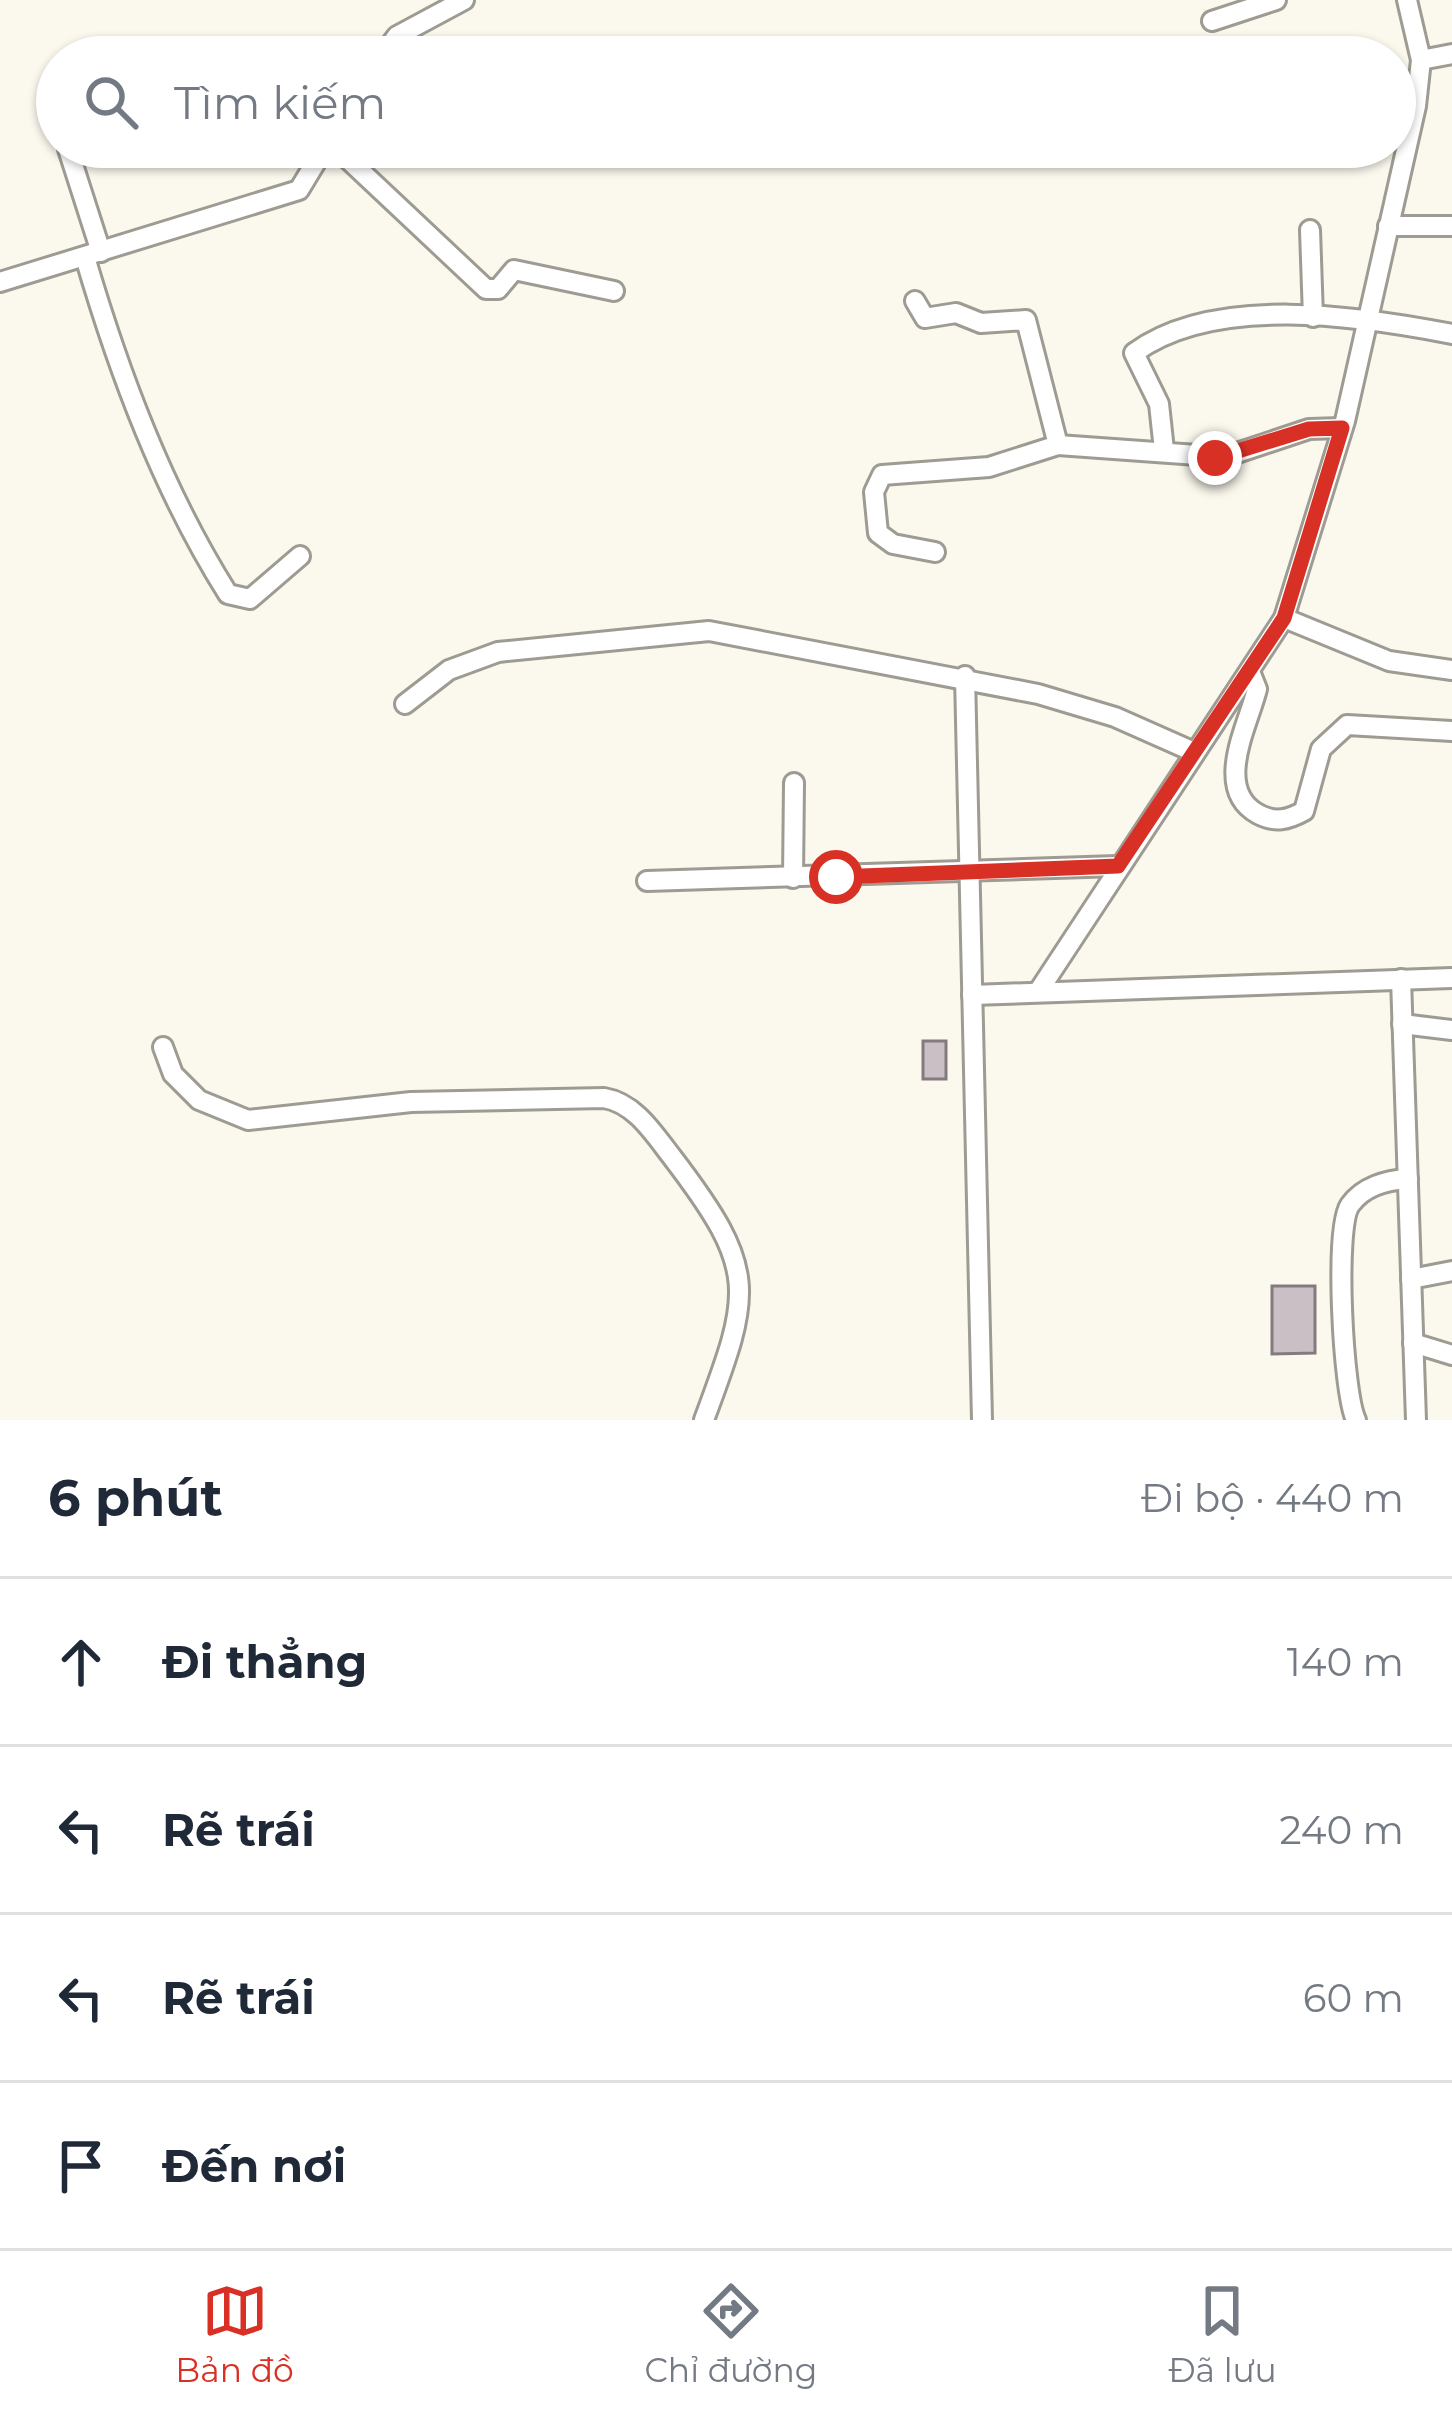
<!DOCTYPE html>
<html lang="vi">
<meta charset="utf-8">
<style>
:root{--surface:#fff;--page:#f6f6f7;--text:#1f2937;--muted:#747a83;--line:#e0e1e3;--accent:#d93025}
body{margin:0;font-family:Montserrat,sans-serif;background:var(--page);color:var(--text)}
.stop{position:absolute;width:36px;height:36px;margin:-27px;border:9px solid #d93025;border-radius:50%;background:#fff}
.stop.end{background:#d93025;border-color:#fff;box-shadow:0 3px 12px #0008}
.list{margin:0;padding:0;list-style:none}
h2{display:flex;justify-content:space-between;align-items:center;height:156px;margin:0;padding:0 48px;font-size:51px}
h2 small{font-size:39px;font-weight:400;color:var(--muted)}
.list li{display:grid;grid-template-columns:78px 1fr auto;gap:36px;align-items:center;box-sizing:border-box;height:168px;padding:0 48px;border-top:3px solid var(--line)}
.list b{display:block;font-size:45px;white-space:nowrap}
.list em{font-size:39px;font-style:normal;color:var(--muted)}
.icon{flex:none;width:66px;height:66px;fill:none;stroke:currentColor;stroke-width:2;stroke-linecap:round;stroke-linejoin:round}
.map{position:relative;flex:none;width:1452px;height:1420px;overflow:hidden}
.search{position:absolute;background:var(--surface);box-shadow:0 3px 9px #0004;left:36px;right:36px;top:36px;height:132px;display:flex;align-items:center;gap:30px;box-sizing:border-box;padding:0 42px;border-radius:66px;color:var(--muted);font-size:45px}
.sheet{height:828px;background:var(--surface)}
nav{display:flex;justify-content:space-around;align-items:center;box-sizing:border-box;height:168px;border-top:3px solid var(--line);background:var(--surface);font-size:33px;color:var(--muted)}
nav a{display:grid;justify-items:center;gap:6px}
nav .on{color:var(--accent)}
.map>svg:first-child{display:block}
</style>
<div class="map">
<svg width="1452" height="1420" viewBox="0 0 1452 1420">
<rect width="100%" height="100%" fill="#fbf8ee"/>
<g fill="#c9bfc4" stroke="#837a7e" stroke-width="3">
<rect x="923" y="1041" width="23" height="38"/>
<polygon points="1272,1286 1315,1286 1315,1353 1272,1354"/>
</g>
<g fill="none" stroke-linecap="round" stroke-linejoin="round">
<g stroke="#9e9b92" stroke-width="24">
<g id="minor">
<polyline points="1212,21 1276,0"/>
<polyline points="381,57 397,36 464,0"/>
<polyline points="1421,60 1452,54"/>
<polyline points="335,147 486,289 498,289 514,270 614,291"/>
<polyline points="68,149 101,252"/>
<polyline points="1388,226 1452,226"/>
<polyline points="1310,230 1313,317"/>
<path d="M 85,257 C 119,373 163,491 228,594 L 250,599 L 300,556"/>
<polyline points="0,282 299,190 325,147"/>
<polyline points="915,301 925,318 956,313 981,323 1026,320 1058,445"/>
<path d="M 1164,450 L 1159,404 L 1134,353 C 1214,294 1360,316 1452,334"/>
<polyline points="935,552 893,544 878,533 874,492 882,475 989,467 1058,445 1225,457 1309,429 1342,428"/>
<polyline points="1284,618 1389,661 1452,670"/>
<path d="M 1251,674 L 1257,689 C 1249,723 1212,789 1258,814 C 1275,823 1288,820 1304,811 L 1321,749 L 1347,725 L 1452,731"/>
<polyline points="965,676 982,1420"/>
<polyline points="405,704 449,670 498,652 709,631 1038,694 1115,717 1194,752"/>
<polyline points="793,878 794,783"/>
<polyline points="647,881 1118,866"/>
<polyline points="1401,979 1416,1420"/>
<polyline points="1038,992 1284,618 1345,421 1416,106 1421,60 1407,0"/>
<polyline points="972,995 1452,978"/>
<polyline points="1402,1024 1452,1030"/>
<path d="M 163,1047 L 173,1074 L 199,1100 L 248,1120 L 411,1102 L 604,1098 C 635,1103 654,1134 672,1157 C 759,1271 752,1291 704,1420"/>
<polyline points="1411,1279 1452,1271"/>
<polyline points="1413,1343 1452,1355"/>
<path d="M 1356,1420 C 1343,1394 1334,1228 1350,1205 C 1363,1187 1386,1180 1408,1179"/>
</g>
</g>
<use href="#minor" stroke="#fff" stroke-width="18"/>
</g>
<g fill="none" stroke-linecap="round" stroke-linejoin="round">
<polyline stroke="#d93025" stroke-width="15" points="836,877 1118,866 1284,618 1342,428 1309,429 1215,458"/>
</g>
</svg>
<div class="stop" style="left:836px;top:877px"></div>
<div class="stop end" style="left:1215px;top:458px"></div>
<div class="search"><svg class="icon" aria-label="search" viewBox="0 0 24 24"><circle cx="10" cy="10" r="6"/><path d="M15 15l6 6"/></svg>Tìm kiếm</div>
</div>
<section class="sheet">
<h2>6 phút<small>Đi bộ · 440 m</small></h2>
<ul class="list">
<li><svg class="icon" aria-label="ahead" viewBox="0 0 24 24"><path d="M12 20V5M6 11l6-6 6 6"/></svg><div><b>Đi thẳng</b></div><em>140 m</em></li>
<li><svg class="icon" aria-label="left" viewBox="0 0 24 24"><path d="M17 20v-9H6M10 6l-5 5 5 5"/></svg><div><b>Rẽ trái</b></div><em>240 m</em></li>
<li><svg class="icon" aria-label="left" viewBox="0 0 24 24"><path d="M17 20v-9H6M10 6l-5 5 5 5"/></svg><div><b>Rẽ trái</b></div><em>60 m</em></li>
<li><svg class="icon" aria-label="arrive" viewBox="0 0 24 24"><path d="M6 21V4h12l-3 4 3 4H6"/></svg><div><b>Đến nơi</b></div></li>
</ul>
</section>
<nav>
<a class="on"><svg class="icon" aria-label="map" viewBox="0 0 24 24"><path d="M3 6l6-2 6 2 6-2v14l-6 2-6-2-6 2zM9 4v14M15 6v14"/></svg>Bản đồ</a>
<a><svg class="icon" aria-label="directions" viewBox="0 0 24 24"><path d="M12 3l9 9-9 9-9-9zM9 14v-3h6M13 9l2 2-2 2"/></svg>Chỉ đường</a>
<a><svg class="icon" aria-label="saved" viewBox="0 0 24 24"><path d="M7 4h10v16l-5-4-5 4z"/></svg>Đã lưu</a>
</nav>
